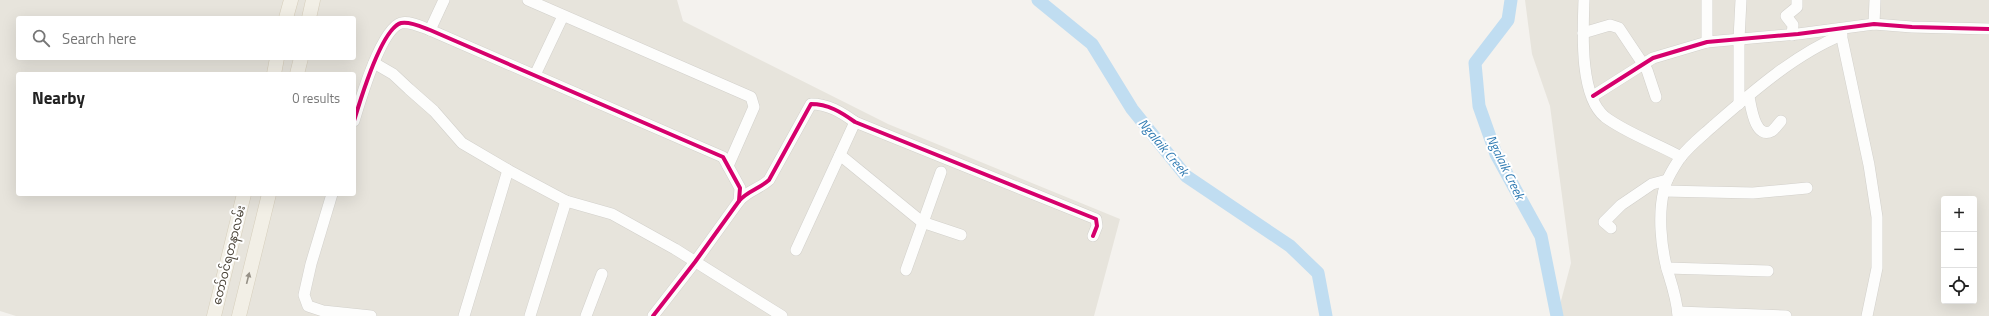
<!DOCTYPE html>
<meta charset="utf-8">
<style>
:root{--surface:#fff;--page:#f6f6f6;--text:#222;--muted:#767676;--line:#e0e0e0}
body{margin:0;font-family:"Titillium Web","Noto Sans Myanmar",sans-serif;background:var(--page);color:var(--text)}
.controls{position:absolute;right:12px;bottom:12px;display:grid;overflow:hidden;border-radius:4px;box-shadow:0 4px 16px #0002}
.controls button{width:36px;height:36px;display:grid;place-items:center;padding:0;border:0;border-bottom:1px solid var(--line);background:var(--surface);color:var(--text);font:20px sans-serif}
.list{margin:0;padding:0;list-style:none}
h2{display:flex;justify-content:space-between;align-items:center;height:52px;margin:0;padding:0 16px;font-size:17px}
h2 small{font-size:13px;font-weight:400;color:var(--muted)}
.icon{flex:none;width:22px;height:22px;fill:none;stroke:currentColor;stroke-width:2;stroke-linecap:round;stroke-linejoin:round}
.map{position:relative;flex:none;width:1989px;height:316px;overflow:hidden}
.search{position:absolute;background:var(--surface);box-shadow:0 4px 16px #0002;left:16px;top:16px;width:340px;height:44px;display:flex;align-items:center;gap:10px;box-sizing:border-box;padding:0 14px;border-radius:4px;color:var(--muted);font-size:15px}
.panel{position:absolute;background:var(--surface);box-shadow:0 4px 16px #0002;left:16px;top:72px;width:340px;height:124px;border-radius:4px}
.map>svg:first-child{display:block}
</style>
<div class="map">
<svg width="1989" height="316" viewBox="0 0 1989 316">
<rect width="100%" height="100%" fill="#f4f2ee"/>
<g fill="#e7e4dc" fill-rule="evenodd">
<path d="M 0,0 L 677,0 L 683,21 L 888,124 L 1120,219 L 1094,316 L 16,316 L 0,311 ZM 18,18 L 354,18 L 354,58 L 18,58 ZM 18,74 L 354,74 L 354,194 L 18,194 Z"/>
<path d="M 1525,0 L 1989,0 L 1989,316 L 1557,316 L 1571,263 L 1550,106 L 1532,54 ZM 1944,199 L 1974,199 L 1974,301 L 1944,301 Z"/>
</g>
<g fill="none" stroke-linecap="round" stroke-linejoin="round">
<g stroke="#c0ddf1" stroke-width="13">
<polyline points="1038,0 1092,44 1132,109 1186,176 1290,246 1318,273 1326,316"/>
<polyline points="1511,0 1508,20 1475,63 1479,106 1496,154 1541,236 1557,316"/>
</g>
<g stroke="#d2d0cb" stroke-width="12">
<g id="minor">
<polyline points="528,0 751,97 754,107 728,166"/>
<path d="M 1584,0 C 1583,30 1579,96 1605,117 C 1628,134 1656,143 1681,157"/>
<polyline points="1874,24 1875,0"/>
<polyline points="1840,29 1869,165 1877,217 1877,268 1867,316"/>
<polyline points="430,30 444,0"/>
<polyline points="1583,33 1610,25 1619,28 1647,70 1656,97"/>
<polyline points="1792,35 1793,25 1786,16 1797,7 1797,0"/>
<polyline points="1707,42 1707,0"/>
<polyline points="374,63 393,74 409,89 434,111 462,143 508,170 566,201 612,214 675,249 782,316"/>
<polyline points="535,75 563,16"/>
<polyline points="1593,96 1653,58 1707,42 1798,34 1874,24 1912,27 1989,29"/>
<path d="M 1749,97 C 1751,106 1755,140 1772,131 C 1775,129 1778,124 1781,121"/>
<polyline points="1739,104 1739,39 1741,0"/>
<path d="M 354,121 C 360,101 381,29 401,23 C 410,21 422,27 430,30 L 723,157 L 740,188 L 739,201 L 695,262 L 653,316"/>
<polyline points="840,155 922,222 961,235"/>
<polyline points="1664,191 1753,193 1807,188"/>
<polyline points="332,194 311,264 304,295 308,306 323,311 371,316"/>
<path d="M 739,201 C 747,191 759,189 769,180 L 811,104 C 828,104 841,112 855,122 L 1096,219 L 1097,226 L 1093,236"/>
<polyline points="1611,228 1604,222 1621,205 1652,184 1667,180"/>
<polyline points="796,250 855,122"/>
<polyline points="1667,268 1768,271"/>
<polyline points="906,270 941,172"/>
<polyline points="1678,312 1786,316"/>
<polyline points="464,316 508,170"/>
<polyline points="530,316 566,201"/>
<polyline points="586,316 602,274"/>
<path d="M 1678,316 C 1677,299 1672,285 1667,269 C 1661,246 1658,214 1664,190 C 1666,179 1674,167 1680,158 C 1689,146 1702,136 1713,126 C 1751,93 1795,54 1842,35"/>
</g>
</g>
<g stroke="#d6cebb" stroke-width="15">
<g id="major">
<polyline points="286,18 291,0"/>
<polyline points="309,18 313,0"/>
<polyline points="274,74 277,58"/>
<polyline points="297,74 301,58"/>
<polyline points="214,316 244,194"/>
<polyline points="239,316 269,194"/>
</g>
</g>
<use href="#minor" stroke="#fdfdfc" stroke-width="11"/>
<use href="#major" stroke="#f2efe6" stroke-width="14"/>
<g stroke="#fff" stroke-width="6">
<g id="cycleway">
<polyline points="1593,96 1653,58 1707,42 1798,34 1874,24 1912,27 1989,29"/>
<path d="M 354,121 C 360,101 381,29 401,23 C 410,21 422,27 430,30 L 723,157 L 740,188 L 739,201 L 695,262 L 653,316"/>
<path d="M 739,201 C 747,191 759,189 769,180 L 811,104 C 828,104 841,112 855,122 L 1096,219 L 1097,226 L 1093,236"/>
</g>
</g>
<use href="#cycleway" stroke="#d6006c" stroke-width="4"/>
</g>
<defs><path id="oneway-solid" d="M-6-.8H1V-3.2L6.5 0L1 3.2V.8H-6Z"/></defs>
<use fill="#969187" href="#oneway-solid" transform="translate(248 278) rotate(-76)"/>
<g text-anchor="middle" stroke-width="4" stroke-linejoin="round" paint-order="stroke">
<g font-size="12" fill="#4b4439" stroke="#fff">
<text transform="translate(229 255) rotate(-76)" y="4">တော်ဝင်ရတနာလမ်း</text>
</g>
<g font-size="13" font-style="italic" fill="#2e7ab2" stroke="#fff">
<text transform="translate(1164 147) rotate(50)" y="5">Ngalaik Creek</text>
<text transform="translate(1506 167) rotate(64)" y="5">Ngalaik Creek</text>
</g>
</g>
</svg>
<div class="controls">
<button>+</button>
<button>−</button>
<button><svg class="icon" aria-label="locate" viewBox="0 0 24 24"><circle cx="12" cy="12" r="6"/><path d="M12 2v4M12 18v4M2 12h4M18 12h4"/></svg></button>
</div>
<div class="search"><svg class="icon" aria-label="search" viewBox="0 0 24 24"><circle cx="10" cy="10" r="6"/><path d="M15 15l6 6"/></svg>Search here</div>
<section class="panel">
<h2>Nearby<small>0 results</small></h2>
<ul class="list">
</ul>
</section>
</div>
